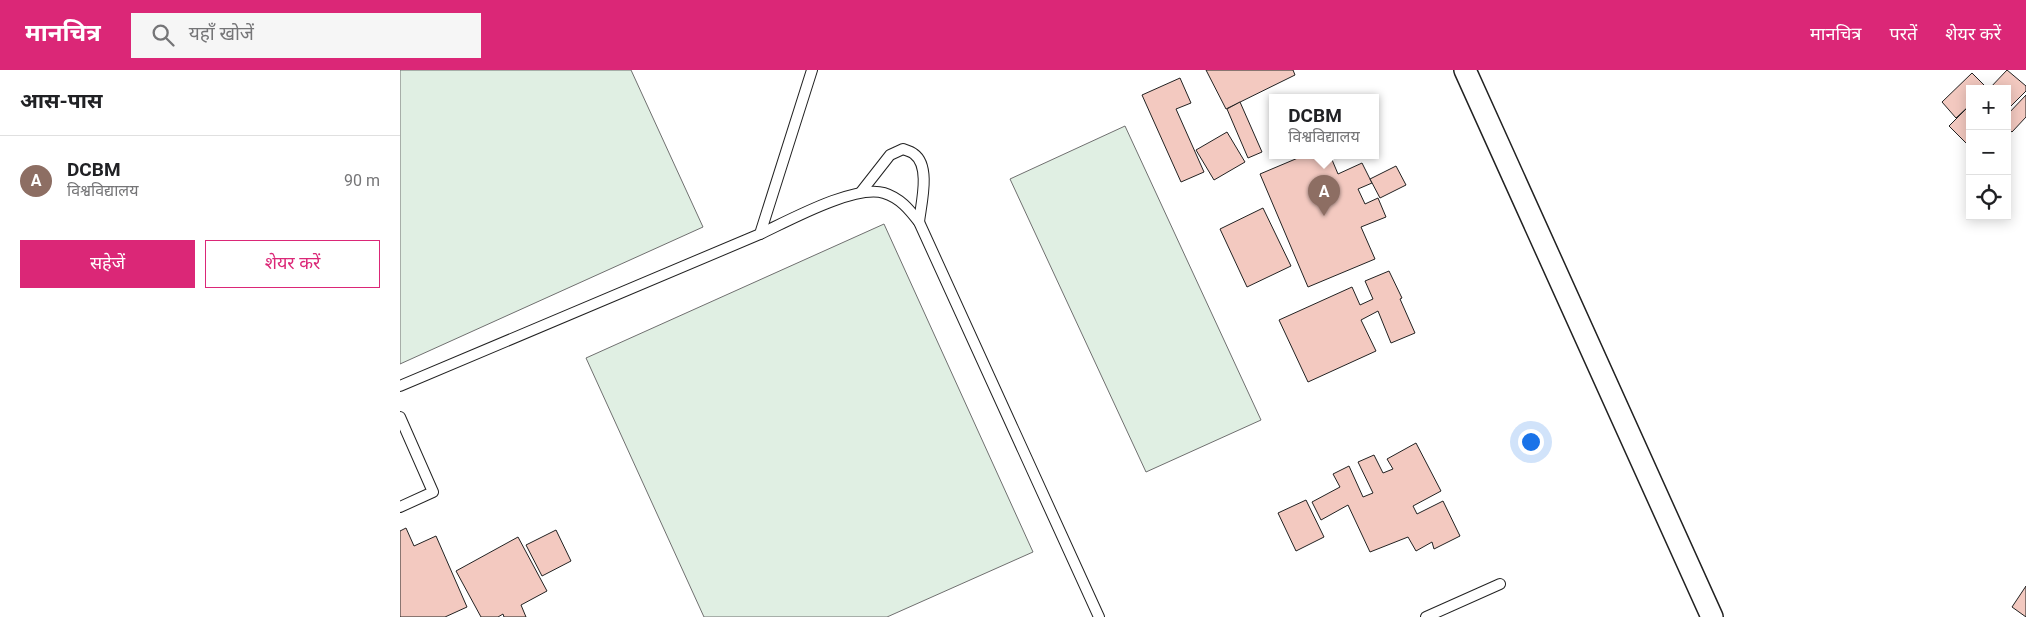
<!DOCTYPE html>
<html lang="hi">
<meta charset="utf-8">
<style>
:root{--surface:#fff;--page:#f6f6f6;--text:#202124;--muted:#757577;--line:#e0e0e0;--accent:#db2777}
body{margin:0;font-family:Roboto,"Noto Sans Devanagari",sans-serif;background:var(--page);color:var(--text)}
.controls{position:absolute;right:15px;top:15px;display:grid;overflow:hidden;border-radius:0px;box-shadow:0 2px 12px #0003}
.controls button{width:45px;height:45px;display:grid;place-items:center;padding:0;border:0;border-bottom:1px solid var(--line);background:var(--surface);color:var(--text);font:25px sans-serif}
.you{position:absolute;left:1130px;top:371px;width:18px;height:18px;margin:-12px;border:4px solid #fff;border-radius:50%;background:#1a73e8;box-shadow:0 0 0 8px #1a73e833}
.badge{display:grid;place-items:center;width:32px;height:32px;border-radius:50%;background:var(--accent);color:#fff;font-size:16px;font-weight:700}
.pin{position:absolute;translate:-50% -41px;filter:drop-shadow(0 1px 2px #0008)}
.pin::after{content:'';position:absolute;top:26px;width:18px;height:15px;background:inherit;clip-path:polygon(0 0,100% 0,50% 100%)}
.popup{position:absolute;left:869px;top:24px;width:110px;height:65px;box-sizing:border-box;display:grid;place-content:center;border-radius:0px;background:var(--surface);filter:drop-shadow(0 1px 4px #0005);font-size:16px;white-space:nowrap;color:var(--muted)}
.popup b{font-size:19px;color:var(--text)}
.popup::after{content:'';position:absolute;left:50%;top:100%;margin-left:-10px;border:10px solid transparent;border-top-color:var(--surface)}
.list{margin:0;padding:0;list-style:none}
h2{display:flex;justify-content:space-between;align-items:center;height:65px;margin:0;padding:0 20px;font-size:21px}
h2 small{font-size:16px;font-weight:400;color:var(--muted)}
.list li{display:grid;grid-template-columns:32px 1fr auto;gap:15px;align-items:center;box-sizing:border-box;height:90px;padding:0 20px;border-top:1px solid var(--line)}
.list b{display:block;font-size:19px;white-space:nowrap}
.list p{margin:0;font-size:16px;white-space:nowrap;color:var(--muted)}
.list em{font-size:16px;font-style:normal;color:var(--muted)}
.actions{display:flex;gap:10px;padding:15px 20px}
.actions a{flex:1;padding:11px 0;border:1px solid var(--accent);border-radius:0px;text-align:center;font-size:18px;color:var(--accent)}
.actions .main{background:var(--accent);color:#fff}
.icon{flex:none;width:28px;height:28px;fill:none;stroke:currentColor;stroke-width:2;stroke-linecap:round;stroke-linejoin:round}
.map{position:relative;flex:none;width:1626px;height:547px;overflow:hidden}
header{display:flex;align-items:center;gap:30px;box-sizing:border-box;height:70px;padding:0 25px;background:var(--accent);color:#fff}
header strong{font-size:24px}
nav{display:flex;gap:28px;margin-inline-start:auto;font-size:18px}
.search{width:350px;height:45px;background:var(--page);display:flex;align-items:center;gap:12px;box-sizing:border-box;padding:0 18px;border-radius:0px;color:var(--muted);font-size:19px}
main{display:flex}
aside{flex:1;background:var(--surface)}
.map>svg:first-child{display:block}
</style>
<header>
<strong>मानचित्र</strong>
<div class="search"><svg class="icon" aria-label="search" viewBox="0 0 24 24"><circle cx="10" cy="10" r="6"/><path d="M15 15l6 6"/></svg>यहाँ खोजें</div>
<nav><a>मानचित्र</a><a>परतें</a><a>शेयर करें</a></nav>
</header>
<main>
<aside>
<h2>आस-पास<small></small></h2>
<ul class="list">
<li><span class="badge" style="background:#8d6e63">A</span><div><b>DCBM</b><p>विश्वविद्यालय</p></div><em>90 m</em></li>
</ul>
<div class="actions"><a class="main">सहेजें</a><a>शेयर करें</a></div>
</aside>
<div class="map">
<svg width="1626" height="547" viewBox="0 0 1626 547">
<rect width="100%" height="100%" fill="#fff"/>
<g fill="#e0efe3" stroke="#6f6f6f">
<polygon points="0,0 231,0 303,157 0,294"/>
<polygon points="725,56 861,350 746,402 610,109"/>
<polygon points="484,154 633,482 487,547 304,547 186,288"/>
</g>
<g fill="#f3c9c0" stroke="#222">
<polygon points="806,0 893,0 895,5 826,39"/>
<polygon points="1607,0 1626,16 1626,21 1607,40 1607,19 1589,19"/>
<polygon points="1572,3 1587,18 1570,19 1570,35 1556,48 1542,32"/>
<polygon points="780,8 791,33 776,39 804,102 781,112 742,25"/>
<polygon points="1626,25 1626,47 1612,62 1607,58 1607,45"/>
<polygon points="840,32 862,82 848,88 827,39"/>
<polygon points="1570,35 1570,76 1569,76 1549,56"/>
<polygon points="827,62 845,92 814,110 796,80"/>
<polygon points="905,85 930,85 938,104 962,93 972,113 958,119 965,134 978,128 986,147 961,157 975,189 908,217 860,104"/>
<polygon points="996,96 1006,115 980,128 970,109"/>
<polygon points="863,138 891,196 847,217 820,159"/>
<polygon points="989,201 1002,228 1000,229 1015,263 991,273 978,241 961,250 976,281 908,312 879,250 952,217 960,235 973,229 965,211"/>
<polygon points="1016,373 1041,421 1013,436 1017,444 1043,431 1060,466 1034,479 1032,472 1016,481 1008,467 970,482 948,435 921,450 912,432 940,417 933,404 949,396 963,427 973,423 958,392 974,385 983,403 993,399 987,389"/>
<polygon points="906,430 924,467 896,481 878,443"/>
<polygon points="6,458 14,476 36,466 67,537 45,547 0,547 0,461"/>
<polygon points="156,460 171,491 142,506 126,475"/>
<polygon points="118,467 147,521 121,535 126,547 104,547 103,544 98,547 81,547 56,501"/>
<polygon points="1626,516 1626,547 1612,537"/>
</g>
<g fill="none" stroke-linecap="round" stroke-linejoin="round">
<g stroke="#222" stroke-width="12">
<g id="service">
<path d="M 461,122 L 490,85 L 503,79 C 506,80 512,82 514,84 C 531,96 521,134 519,152"/>
<path d="M 360,164 C 388,151 455,114 484,123 C 500,128 509,139 519,152 L 699,547"/>
<polyline points="0,316 360,164 412,0"/>
<polyline points="0,347 33,422 0,437"/>
<polyline points="1026,547 1100,514"/>
</g>
</g>
<g stroke="#222" stroke-width="24">
<polyline id="minor" points="1065,0 1312,547"/>
</g>
<use href="#service" stroke="#fff" stroke-width="10"/>
<use href="#minor" stroke="#fff" stroke-width="21"/>
</g>
</svg>
<div class="controls">
<button>+</button>
<button>−</button>
<button><svg class="icon" aria-label="locate" viewBox="0 0 24 24"><circle cx="12" cy="12" r="6"/><path d="M12 2v4M12 18v4M2 12h4M18 12h4"/></svg></button>
</div>
<div class="you"></div>
<div class="pin badge" style="left:924px;top:146px;background:#8d6e63">A</div>
<div class="popup"><b>DCBM</b>विश्वविद्यालय</div>
</div>
</main>
